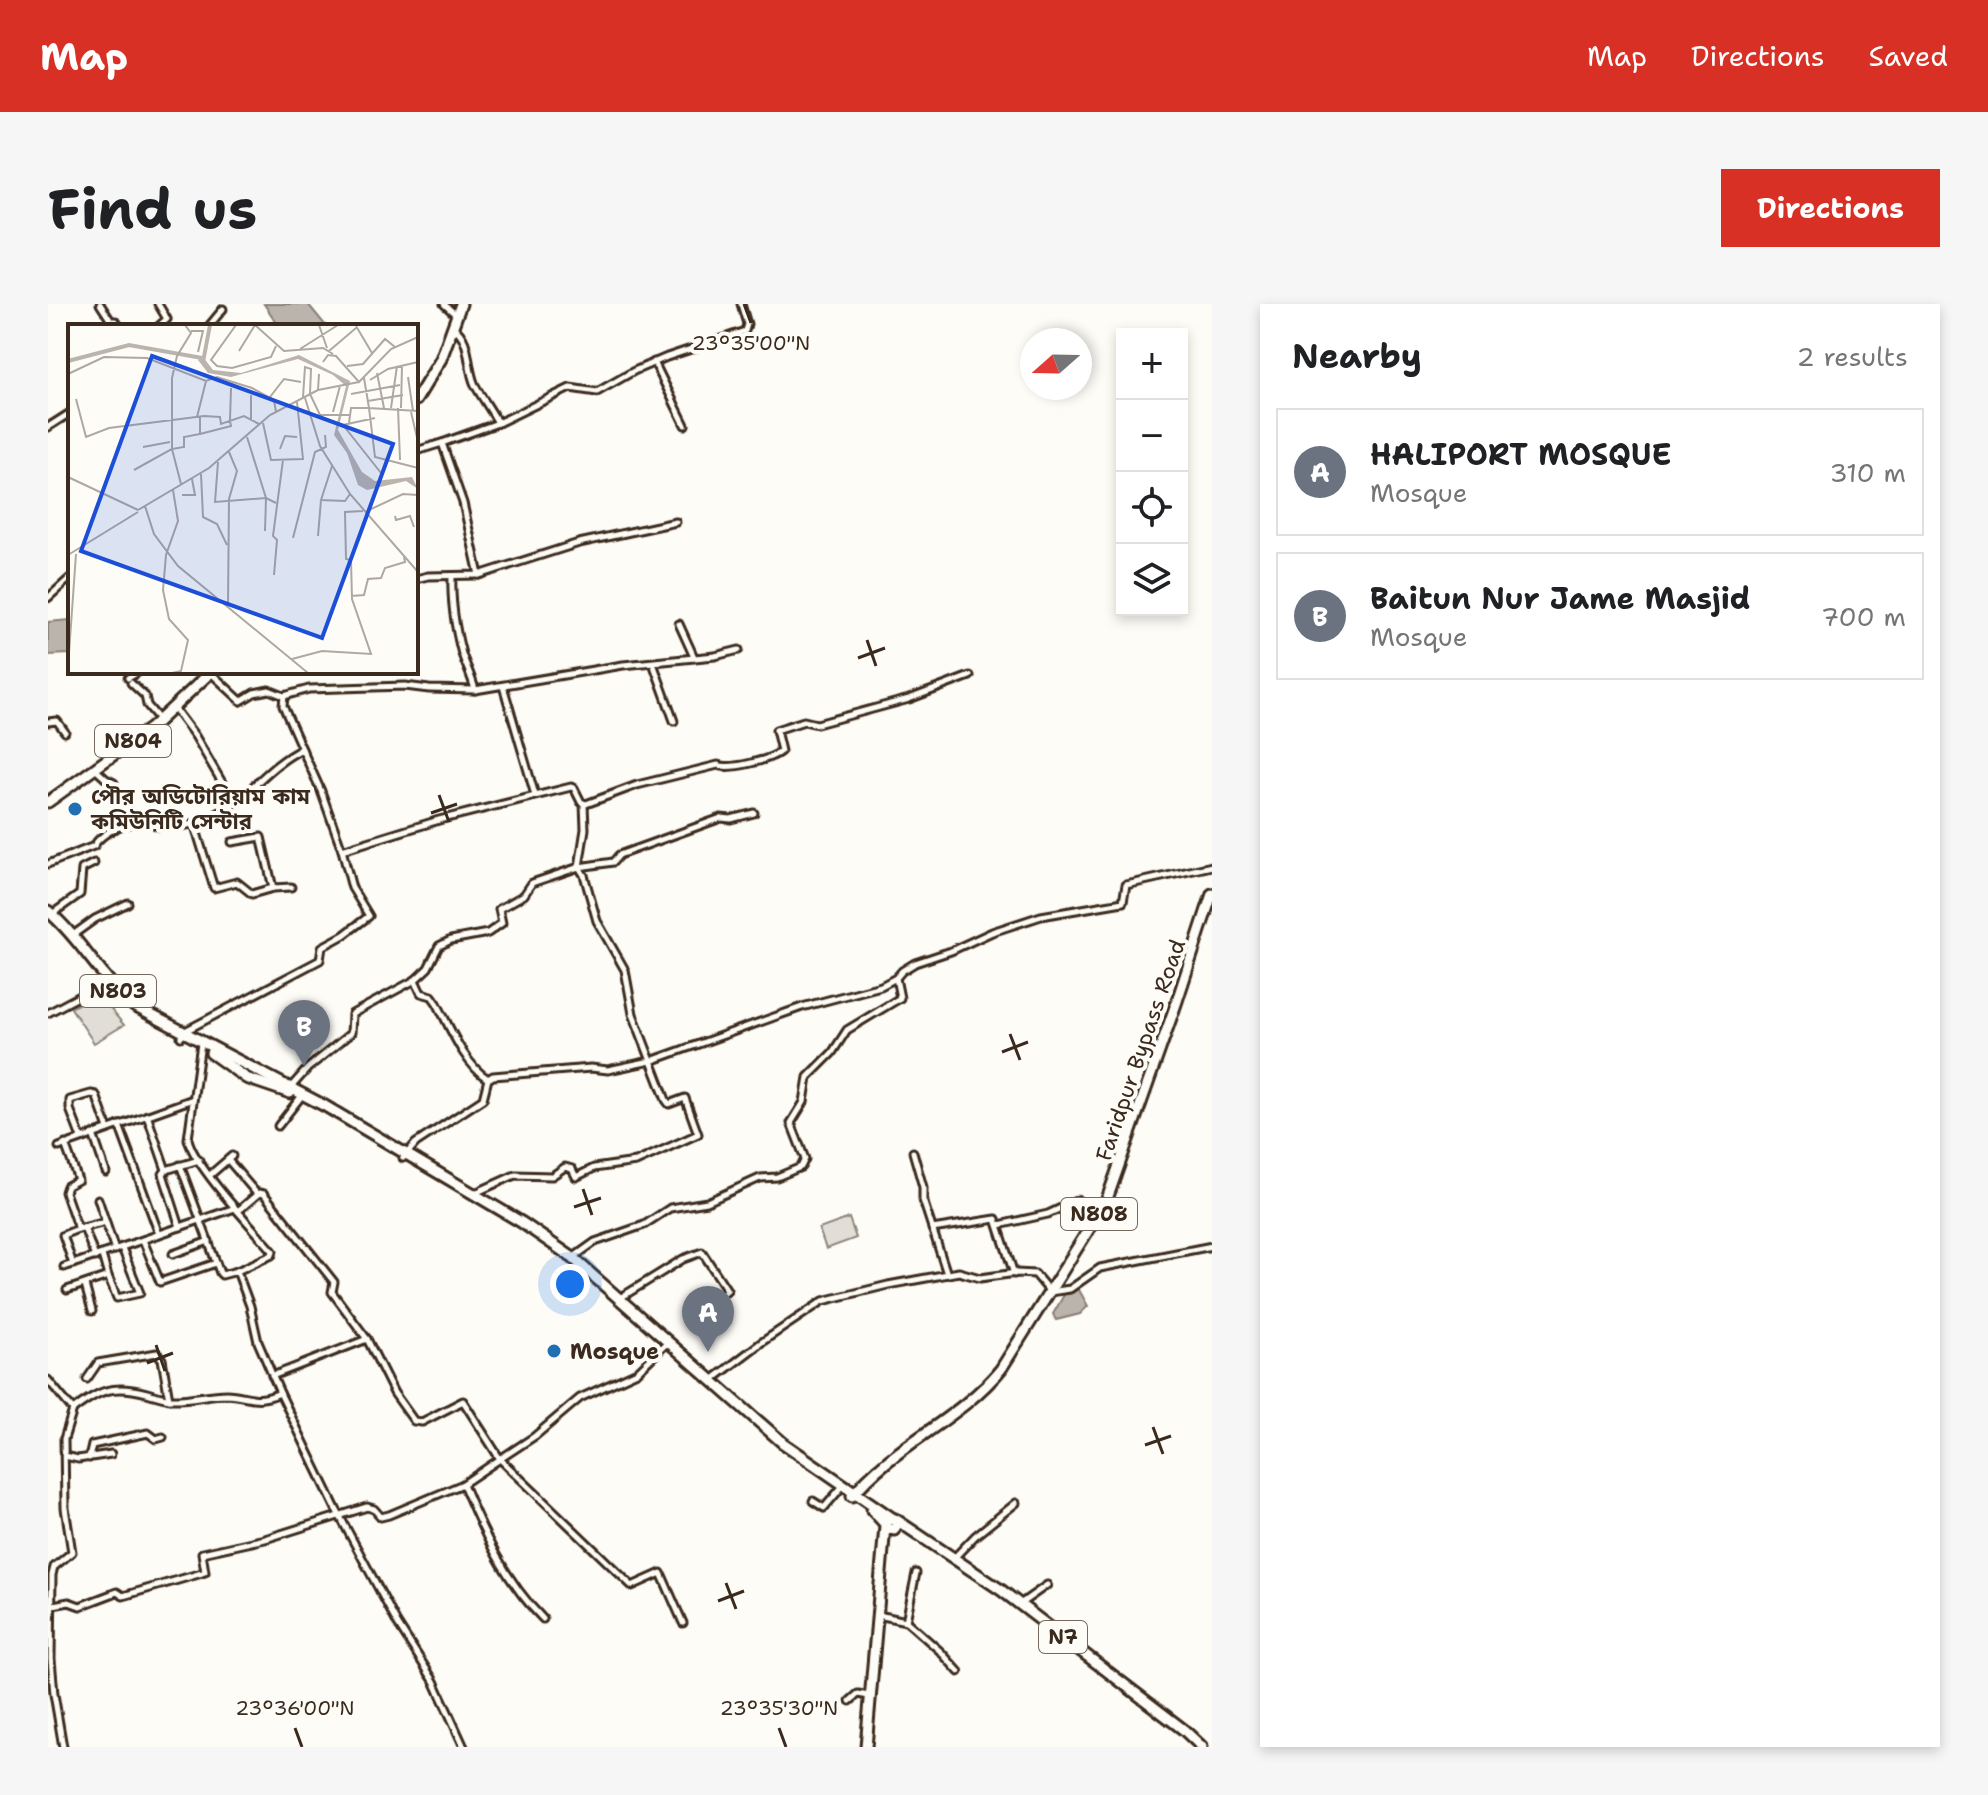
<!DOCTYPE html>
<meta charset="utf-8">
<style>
:root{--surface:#fff;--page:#f6f6f6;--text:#202124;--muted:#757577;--line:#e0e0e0;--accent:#d93025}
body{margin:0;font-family:"Shantell Sans","Noto Sans Bengali",sans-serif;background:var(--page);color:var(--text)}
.controls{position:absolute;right:24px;top:24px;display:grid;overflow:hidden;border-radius:0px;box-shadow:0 4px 12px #0003}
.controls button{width:72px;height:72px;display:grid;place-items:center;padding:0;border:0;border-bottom:2px solid var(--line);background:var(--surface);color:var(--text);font:40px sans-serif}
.compass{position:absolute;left:972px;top:24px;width:72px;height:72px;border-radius:50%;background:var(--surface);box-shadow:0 4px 12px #0003;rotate:250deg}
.you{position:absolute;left:522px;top:980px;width:28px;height:28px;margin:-20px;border:6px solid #fff;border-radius:50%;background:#1a73e8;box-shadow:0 0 0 12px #1a73e833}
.badge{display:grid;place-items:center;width:52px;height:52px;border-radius:50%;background:var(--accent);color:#fff;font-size:26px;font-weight:700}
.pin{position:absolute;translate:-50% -66px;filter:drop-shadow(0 2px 4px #0008)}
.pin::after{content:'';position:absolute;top:42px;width:28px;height:24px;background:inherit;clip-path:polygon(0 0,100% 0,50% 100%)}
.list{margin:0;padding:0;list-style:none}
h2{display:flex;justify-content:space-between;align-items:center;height:104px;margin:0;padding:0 32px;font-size:34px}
h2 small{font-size:26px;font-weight:400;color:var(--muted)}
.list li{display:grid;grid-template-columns:52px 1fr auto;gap:24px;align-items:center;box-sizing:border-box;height:128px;margin:0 16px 16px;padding:0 16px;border:2px solid var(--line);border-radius:0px}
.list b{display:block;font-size:30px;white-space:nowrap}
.list p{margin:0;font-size:26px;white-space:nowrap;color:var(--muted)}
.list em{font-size:26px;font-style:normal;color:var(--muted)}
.icon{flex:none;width:44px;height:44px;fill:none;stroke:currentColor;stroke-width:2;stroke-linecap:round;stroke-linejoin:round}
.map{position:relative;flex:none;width:1164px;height:1443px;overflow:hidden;border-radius:0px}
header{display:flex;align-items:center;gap:48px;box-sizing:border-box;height:112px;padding:0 40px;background:var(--accent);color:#fff}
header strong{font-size:38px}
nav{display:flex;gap:44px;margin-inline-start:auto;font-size:28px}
.intro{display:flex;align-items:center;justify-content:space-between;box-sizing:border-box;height:192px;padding:0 48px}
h1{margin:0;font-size:56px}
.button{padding:20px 36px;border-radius:0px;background:var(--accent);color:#fff;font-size:28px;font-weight:700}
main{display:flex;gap:48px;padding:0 48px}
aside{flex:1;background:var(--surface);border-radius:0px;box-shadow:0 4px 12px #0003}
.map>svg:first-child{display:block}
</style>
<header>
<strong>Map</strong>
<nav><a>Map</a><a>Directions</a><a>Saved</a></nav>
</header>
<div class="intro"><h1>Find us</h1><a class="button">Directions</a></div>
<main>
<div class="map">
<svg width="1164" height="1443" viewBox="0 0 1164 1443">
<rect width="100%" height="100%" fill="#fdfcf7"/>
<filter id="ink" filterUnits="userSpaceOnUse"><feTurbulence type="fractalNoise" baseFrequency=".0125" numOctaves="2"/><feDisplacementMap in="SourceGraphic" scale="16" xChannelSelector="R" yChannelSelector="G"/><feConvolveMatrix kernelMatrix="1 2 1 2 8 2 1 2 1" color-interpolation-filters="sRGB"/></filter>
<g filter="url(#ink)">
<g fill="#e1ded7" stroke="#8e847a" stroke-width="2">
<polygon points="49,689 76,721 46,739 23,704"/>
<polygon points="801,914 808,934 778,945 771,925"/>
</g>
<g fill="#bbb4ad" stroke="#887d74" stroke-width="2">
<polygon points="216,0 260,0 278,22 231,22"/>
<polygon points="22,316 22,350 0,351 0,318"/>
<polygon points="1030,984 1040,1002 1032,1010 1008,1016 1005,1010 1017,989"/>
</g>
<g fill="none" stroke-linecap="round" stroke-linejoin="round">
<g stroke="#3b2a1e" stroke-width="11">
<g id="minor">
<polyline points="52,0 63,17 68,17 71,22"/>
<polyline points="110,0 119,15 111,22"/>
<polyline points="396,0 408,11"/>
<polyline points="161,22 175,5"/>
<path d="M 405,23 C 424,36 418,62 427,81 C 434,94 443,106 450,119 L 522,84 L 549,88 L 586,67 L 619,53 L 697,27 L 699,20 L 693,0"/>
<polyline points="606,58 637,121"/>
<polyline points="0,123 22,109"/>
<polyline points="394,139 450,119"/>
<polyline points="368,147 394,139 415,199 431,271 380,272 368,275"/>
<polyline points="431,271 531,239 628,218"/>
<path d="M 404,272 C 403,298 407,324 414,350 C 418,362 424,373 427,386"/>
<polyline points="0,294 22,274"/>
<polyline points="631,320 646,353"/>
<polyline points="605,359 626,417"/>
<polyline points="163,369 193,397 206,389 221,386 236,392 261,385 357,382 381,385 427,386 575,361 667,352 691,346"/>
<polyline points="80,374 90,368"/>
<polyline points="83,379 97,392 99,401 109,413"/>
<polyline points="455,382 487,491"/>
<polyline points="236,392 235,402 254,445"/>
<polyline points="126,404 147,432 186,499"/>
<polyline points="0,418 9,417 17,428"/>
<polyline points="46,464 58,475 66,479 82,520"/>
<polyline points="146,519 166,584 189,578 204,590 225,584 243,583"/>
<polyline points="184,538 213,533 225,584"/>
<path d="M 294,546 L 391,516 L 523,483 L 526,484 L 533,498 L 538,500 L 589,481 L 670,461 C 682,466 723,456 733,447 L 728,426 L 756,417 L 769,420 L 861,395 L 922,372"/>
<path d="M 0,560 L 46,542 C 52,530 78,517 93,516 C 99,516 105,520 110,522 C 121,523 138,522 148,519 C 195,504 213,465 254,445 L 273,487 L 294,546 L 304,584 L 321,612 L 296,631 L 274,643 L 272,656 L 139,726 L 133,733"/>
<polyline points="4,610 32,590 34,565 46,559"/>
<polyline points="25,631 47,615 80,599"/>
<path d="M 367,676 L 373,689 L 384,692 L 389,699 C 402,724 417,761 440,775"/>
<polyline points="0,709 45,685 59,674"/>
<path d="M 153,739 L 140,835 C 146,862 205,924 225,947 L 224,951 L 189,967 L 202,1002 L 210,1038 L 232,1089 L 288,1205 L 349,1319 L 386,1377 L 416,1443"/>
<polyline points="243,783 260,764 303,729 304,710 367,676 380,664 391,642 403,636 440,629 454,619 451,605 476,591 484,579 531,563 537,525 536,500"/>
<polyline points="99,811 118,866"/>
<polyline points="71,821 111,930"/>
<polyline points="230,822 252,794"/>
<polyline points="45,830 58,868"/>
<polyline points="33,834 22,805 22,796 43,790 48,791 60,825"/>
<polyline points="17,840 30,876 19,882 17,888 30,925 58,918"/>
<polyline points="11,843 145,795"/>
<polyline points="865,848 875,883 875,896 899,970"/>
<polyline points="355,854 368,839 435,795 440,775 445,772 543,764 560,766 603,757 754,703 833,682 848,674 854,667 867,659 903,647 944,628 993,612 1075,598 1078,581 1164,562"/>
<polyline points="180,856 209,890"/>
<polyline points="132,861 172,969 174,971 189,967"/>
<polyline points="162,871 184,852"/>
<polyline points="427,889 467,871 504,872 517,863 524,865 528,873 546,864 588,858 650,830 637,794 621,800 618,796 585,710 577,666 549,617 536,571 531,563 565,558 571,551 673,514 683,515 706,509"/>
<polyline points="50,895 67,946"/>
<polyline points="190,907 211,889 216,890 286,978 284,988 319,1035"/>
<polyline points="951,921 1000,910 1030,896"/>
<polyline points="132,923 115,870 118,866 151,856"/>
<polyline points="36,924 47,953"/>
<polyline points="884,925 948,915 966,970"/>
<polyline points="95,936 112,978 168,959"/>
<polyline points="125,950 161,937"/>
<polyline points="526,953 547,938 596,921 622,904 659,898 712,874 729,873 753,863 757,855 743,819 756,798 760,773 784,749 799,726 852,694 848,674"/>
<polyline points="25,960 15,931 30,925"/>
<polyline points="16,963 187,904"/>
<polyline points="60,972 69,994 92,989 74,944"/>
<polyline points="37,981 44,1007"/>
<polyline points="19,986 60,972 54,951"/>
<polyline points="572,994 635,955 654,948 679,986 666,998 678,1016"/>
<polyline points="224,1072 319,1035 346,1089 366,1117 374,1118 415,1097 452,1155 487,1132 532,1094 589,1068 618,1040"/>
<polyline points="39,1075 50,1059 109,1049 114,1055 121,1095"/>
<polyline points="0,1076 25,1106 16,1135 17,1204 24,1248 6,1263 4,1271 3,1355 6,1390 15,1443"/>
<polyline points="664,1076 714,1038 775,997 840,981 911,968 932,974 968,969 987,970 1002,988 1022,985 1052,964 1164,942"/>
<path d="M 25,1106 C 51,1086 65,1080 99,1089 C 106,1091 115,1094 123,1095 C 141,1096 161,1090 178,1090 C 201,1091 207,1100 232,1089"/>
<polyline points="17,1152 30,1155 63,1150"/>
<polyline points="41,1154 44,1141 100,1129 108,1135 115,1133"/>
<path d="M 415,1180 C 435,1228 457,1277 495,1315"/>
<polyline points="765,1197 776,1204 793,1184"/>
<polyline points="905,1255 927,1232 968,1199"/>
<polyline points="972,1300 999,1281"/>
<polyline points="0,1302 21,1298 32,1302 69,1288 75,1292 154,1269 157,1268 154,1249 217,1235 319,1203 326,1205 333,1213 341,1211 415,1180 452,1155 584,1282 613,1269 635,1319"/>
<polyline points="830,1311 858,1317 868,1269"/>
<polyline points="858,1317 892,1347 911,1368"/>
<polyline points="802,1397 810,1390 821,1392"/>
</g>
</g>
<g stroke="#3b2a1e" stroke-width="15">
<g id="highway">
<polyline points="368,96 393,55 413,0"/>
<polyline points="0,498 103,424 163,368"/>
<path d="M 0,607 C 33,635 53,675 86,702 L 277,802 L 473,918 L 525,954 L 735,1139 L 844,1214"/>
<polyline points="163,749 198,774 242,789"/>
<path d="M 804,1192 C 845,1141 912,1116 953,1065 L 1058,898 L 1128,700 L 1164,590"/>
<polyline points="824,1206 837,1220"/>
<polyline points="850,1218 846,1226 838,1224 839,1216 847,1215 953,1286 1136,1426 1154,1443"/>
<polyline points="818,1443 837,1222"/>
</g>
</g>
<use href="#minor" stroke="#fdfcf7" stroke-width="5"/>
<use href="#highway" stroke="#fdfcf7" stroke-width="9"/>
</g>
</g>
<path fill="none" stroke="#3b2a1e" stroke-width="3" d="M 696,0 L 703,19M 819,336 L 828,362M 810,354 L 837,344M 391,491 L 401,518M 383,509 L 409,500M 962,730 L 972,756M 954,748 L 980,738M 535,885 L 544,911M 526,903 L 553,894M 108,1041 L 117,1067M 99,1059 L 125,1049M 1105,1123 L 1115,1150M 1097,1141 L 1123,1132M 678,1279 L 688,1305M 670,1297 L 696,1287M 247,1424 L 254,1443M 731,1424 L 738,1443"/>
<g fill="#1f6fb2" stroke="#fdfcf7" stroke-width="3">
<circle cx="27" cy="505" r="8"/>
<circle cx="506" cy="1047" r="8"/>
</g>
<g text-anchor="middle" stroke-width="8" stroke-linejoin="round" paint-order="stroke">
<g fill="#fdfcf7" stroke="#75695f" stroke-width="2">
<rect x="47" y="421" width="76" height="32" rx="6"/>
<rect x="32" y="671" width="76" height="32" rx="6"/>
<rect x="1013" y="894" width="76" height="32" rx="6"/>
<rect x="991" y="1317" width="48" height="32" rx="6"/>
</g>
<g font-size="20" font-weight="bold" fill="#3b2a1e">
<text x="85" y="444">N804</text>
<text x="70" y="694">N803</text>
<text x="1051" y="917">N808</text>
<text x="1015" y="1340">N7</text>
</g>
<g font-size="22" font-weight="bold" fill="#3b2a1e" stroke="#fdfcf7" text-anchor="start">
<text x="43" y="500">পৌর অডিটোরিয়াম কাম<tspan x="43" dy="25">কমিউনিটি সেন্টার</tspan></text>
<text x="522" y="1055">Mosque</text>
</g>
<g font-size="22" fill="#3b2a1e" stroke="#fdfcf7">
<text transform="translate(1092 746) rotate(-71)" y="8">Faridpur Bypass Road</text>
</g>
</g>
<g transform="translate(20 20)">
<rect width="350" height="350" fill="#fdfcf7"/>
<path d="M 231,31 L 282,57 L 270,106 L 294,148 L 307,157 L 344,153 L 350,165 L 338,157 L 299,166 L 290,161 L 279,129 L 266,111 L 278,62 L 265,51 L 230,35 L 163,53 L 140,49 L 130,36 L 135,33 L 145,46 L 173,49 Z" fill="#bbb4ad"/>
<path fill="none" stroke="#bbb4ad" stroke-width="4" d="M 0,37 L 61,21 L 134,34M 135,38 L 142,1"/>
<path fill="none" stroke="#afa8a0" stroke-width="2" d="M 168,1 L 143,36 L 149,42 L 164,44 L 203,33 L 208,22M 187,1 L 216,27 L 255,24 L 265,30M 251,1 L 259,24M 288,2 L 304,29M 123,7 L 135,7 L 130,28M 232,25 L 270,1M 171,27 L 187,1M 261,27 L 288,4M 255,38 L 260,31 L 268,32 L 291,58 L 323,25 L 350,13M 279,42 L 295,40 L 317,15 L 327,23M 309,49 L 316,84M 0,50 L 36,33 L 79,34 L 138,57 L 149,53 L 184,64 L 206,76 L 208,88M 340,53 L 345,87M 296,54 L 301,84 L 350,87M 302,56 L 320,45 L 350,38M 250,66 L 291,58M 283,70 L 332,61M 202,73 L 216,55 L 233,58M 235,73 L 237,43 L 243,45 L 242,70 L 252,91M 237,74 L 252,122 L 282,170 L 350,248M 8,75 L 18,113 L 41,104 L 136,92 L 152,93 L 153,100 L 176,92 L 191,100M 300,77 L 335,71M 323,84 L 329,42M 330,84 L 332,136M 333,84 L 334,41M 265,88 L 272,62M 343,88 L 350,118M 251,91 L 281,91M 129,93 L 138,57M 307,94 L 275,101 L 313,149M 162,96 L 163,64M 183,96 L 183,71M 195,99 L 203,136 L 235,135 L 229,78M 281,99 L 283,84 L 301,84 L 307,133 L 350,144M 132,110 L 163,102 L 162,97M 179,113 L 198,174 L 208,179M 75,123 L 102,118M 212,125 L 217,112 L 229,113M 150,138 L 147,178 L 198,174 L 197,207M 264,142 L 253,176 L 277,177 L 282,170M 66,146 L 104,125 L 104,54 L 109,32 L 123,9 L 117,1M 133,150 L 135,193 L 149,200 L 159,221M 0,153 L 70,186M 113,160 L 104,125 L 116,123 L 116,113 L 132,110 L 132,92M 114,171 L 127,171 L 124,155M 77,182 L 86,210 L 110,242 L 240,349M 70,186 L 141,144 L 202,91 L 250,66 L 251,50M 299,187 L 335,170 L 350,171M 327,192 L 328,196 L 342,192 L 346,203M 250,212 L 253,176M 225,214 L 247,128 L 258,123 L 257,111M 0,231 L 70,188M 206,251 L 209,216 L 205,212 L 215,136M 283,272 L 296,271 L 300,255 L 313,254 L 317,244 L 337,238 L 336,233M 160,282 L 161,175 L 169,147 L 161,128M 224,335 L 254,327 L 303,330 L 284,275 L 283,236 L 278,235 L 277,188 L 295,187M 0,343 L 8,230M 104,349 L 113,347 L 120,316 L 101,295 L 95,266 L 98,231 L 110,197 L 105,166"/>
<path fill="#1d4ed8" fill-opacity="0.15" stroke="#1d4ed8" stroke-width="4" d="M 84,32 L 325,120 L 254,314 L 13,227 Z"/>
<rect width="350" height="350" fill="none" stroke="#3b2a1e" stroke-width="4"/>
</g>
<g font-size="20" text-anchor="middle" fill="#3b2a1e" stroke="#fdfcf7" stroke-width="8" stroke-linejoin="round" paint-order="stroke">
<text x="703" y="46">23°35'00"N</text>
<text x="247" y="1411">23°36'00"N</text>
<text x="731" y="1411">23°35'30"N</text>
</g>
</svg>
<div class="controls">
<button>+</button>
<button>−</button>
<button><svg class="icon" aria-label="locate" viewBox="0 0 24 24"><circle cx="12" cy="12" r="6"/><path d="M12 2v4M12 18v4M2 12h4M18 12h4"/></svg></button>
<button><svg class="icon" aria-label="layers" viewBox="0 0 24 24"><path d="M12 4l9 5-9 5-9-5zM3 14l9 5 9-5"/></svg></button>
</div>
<svg class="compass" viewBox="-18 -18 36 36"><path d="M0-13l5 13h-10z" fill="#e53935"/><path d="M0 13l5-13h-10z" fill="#757577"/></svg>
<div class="you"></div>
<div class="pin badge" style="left:660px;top:1048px;background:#6b7280">A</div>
<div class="pin badge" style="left:256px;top:762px;background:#6b7280">B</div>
</div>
<aside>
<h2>Nearby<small>2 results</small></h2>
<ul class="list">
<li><span class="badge" style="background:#6b7280">A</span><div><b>HALIPORT MOSQUE</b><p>Mosque</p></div><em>310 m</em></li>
<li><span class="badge" style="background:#6b7280">B</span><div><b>Baitun Nur Jame Masjid</b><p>Mosque</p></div><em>700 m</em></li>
</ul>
</aside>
</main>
